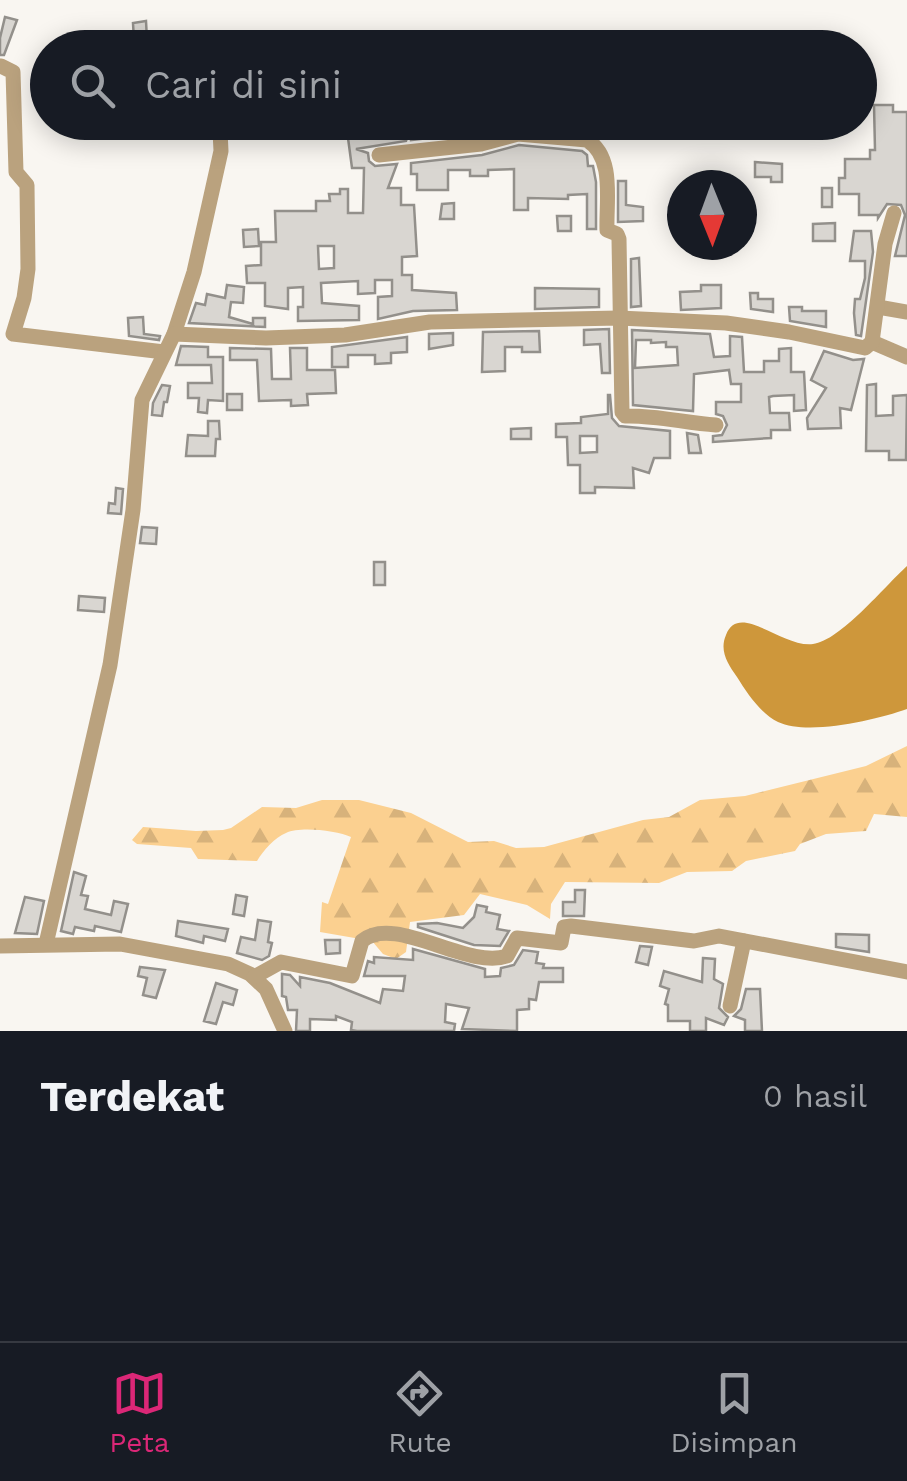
<!DOCTYPE html>
<html lang="id">
<style>
:root{--surface:#171b24;--page:#242831;--text:#f1f3f6;--muted:#9ea1a6;--line:#363941;--accent:#db2777}
body{margin:0;font-family:"Work Sans",sans-serif;background:var(--page);color:var(--text)}
.compass{position:absolute;left:667px;top:170px;width:90px;height:90px;border-radius:50%;background:var(--surface);box-shadow:0 5px 25px #0003;rotate:179deg}
.list{margin:0;padding:0;list-style:none}
h2{display:flex;justify-content:space-between;align-items:center;height:130px;margin:0;padding:0 40px;font-size:42px}
h2 small{font-size:32px;font-weight:400;color:var(--muted)}
.icon{flex:none;width:55px;height:55px;fill:none;stroke:currentColor;stroke-width:2;stroke-linecap:round;stroke-linejoin:round}
.map{position:relative;flex:none;width:907px;height:1031px;overflow:hidden}
.search{position:absolute;background:var(--surface);box-shadow:0 5px 25px #0003;left:30px;right:30px;top:30px;height:110px;display:flex;align-items:center;gap:25px;box-sizing:border-box;padding:0 35px;border-radius:55px;color:var(--muted);font-size:38px}
.sheet{height:310px;background:var(--surface)}
nav{display:flex;justify-content:space-around;align-items:center;box-sizing:border-box;height:140px;border-top:2px solid var(--line);background:var(--surface);font-size:28px;color:var(--muted)}
nav a{display:grid;justify-items:center;gap:5px}
nav .on{color:var(--accent)}
.map>svg:first-child{display:block}
</style>
<div class="map">
<svg width="907" height="1031" viewBox="0 0 907 1031">
<defs>
<pattern id="forest-firs" width="22" height="20" patternUnits="userSpaceOnUse" patternTransform="scale(2.5)"><rect width="22" height="20" fill="#fbd090"/><path d="M5 1l3.5 6h-7zM16 11l3.5 6h-7z" fill="#d7b27b"/></pattern>
</defs>
<rect width="100%" height="100%" fill="#f9f6f1"/>
<path fill="url(#forest-firs)" d="M 907,746 L 907,817 L 874,814 L 866,831 L 826,834 L 800,844 L 795,851 L 746,861 L 732,871 L 687,872 L 659,883 L 565,882 L 551,904 L 550,919 L 527,905 L 480,894 L 464,915 L 410,922 L 406,952 L 396,959 L 383,954 L 372,941 L 320,932 L 322,902 L 328,904 L 351,837 C 337,831 301,826 286,833 C 275,837 263,851 257,861 L 198,859 L 191,848 L 137,844 L 132,840 L 143,827 L 196,831 L 223,830 L 231,828 L 262,807 L 296,808 L 322,800 L 359,800 L 411,813 L 468,842 L 494,841 L 516,848 L 544,847 L 643,820 L 669,817 L 700,800 L 745,796 L 866,766 Z"/>
<path fill="#ce973b" d="M 907,566 L 907,709 C 876,720 808,736 778,722 C 761,714 747,693 737,677 C 728,664 719,651 726,635 C 739,601 782,648 813,644 C 840,641 885,586 907,566 Z"/>
<g fill="#d9d6d1" stroke="#93908b" stroke-width="2.5" fill-rule="evenodd">
<polygon points="5,17 17,20 4,55 0,55 0,38"/>
<polygon points="146,21 147,40 134,41 133,23"/>
<polygon points="874,105 893,105 893,112 907,112 907,256 895,256 905,215 901,205 887,204 878,218 878,215 859,215 859,194 839,194 839,178 845,178 845,159 870,159 870,150 875,150"/>
<polygon points="516,122 592,122 592,130 588,129"/>
<path d="M 438,125 L 438,137 L 411,140 L 410,130 L 406,141 L 356,149 L 368,153 L 369,161 L 375,166 L 397,164 L 388,188 L 401,188 L 401,205 L 414,205 L 417,256 L 402,257 L 402,275 L 412,275 L 412,290 L 456,293 L 457,310 L 413,311 L 378,319 L 378,297 L 392,296 L 392,280 L 375,280 L 375,293 L 358,294 L 358,281 L 321,283 L 322,303 L 359,306 L 359,320 L 298,321 L 298,307 L 303,307 L 303,287 L 288,288 L 288,309 L 265,306 L 265,283 L 247,283 L 246,266 L 261,265 L 261,242 L 276,242 L 275,211 L 316,211 L 316,201 L 330,201 L 329,194 L 340,194 L 340,189 L 348,189 L 348,213 L 363,213 L 364,168 L 352,168 L 348,138 L 390,133 L 393,127 ZM 318,246 L 334,246 L 334,268 L 319,269 Z"/>
<polygon points="519,145 582,151 587,155 588,166 593,166 596,182 596,229 587,229 587,194 568,195 568,199 528,198 528,210 514,210 514,169 488,170 488,176 470,176 470,170 448,170 448,190 417,190 417,174 411,174 411,163 482,155"/>
<polygon points="755,162 782,164 782,182 771,182 771,177 755,177"/>
<polygon points="618,181 626,181 626,205 643,207 643,221 618,222"/>
<rect x="822" y="188" width="10" height="19"/>
<polygon points="454,203 454,219 440,219 442,204"/>
<polygon points="557,216 571,216 571,231 558,231"/>
<polygon points="835,223 835,241 813,241 813,224"/>
<polygon points="258,229 259,246 244,247 243,230"/>
<polygon points="854,231 871,231 873,252 861,336 856,335 854,313 855,299 860,299 865,278 865,261 850,261"/>
<polygon points="639,258 641,306 631,307 631,259"/>
<polygon points="227,285 244,287 243,303 231,302 229,317 253,324 253,318 265,318 265,327 189,323 196,303 205,305 207,294 225,298"/>
<polygon points="701,285 721,285 721,308 681,310 680,292 701,291"/>
<polygon points="535,288 599,289 599,307 535,309"/>
<polygon points="750,293 758,293 758,299 773,299 773,312 751,309"/>
<polygon points="789,307 802,307 802,311 826,311 826,327 790,321"/>
<polygon points="143,317 144,334 160,336 159,340 129,336 128,318"/>
<polygon points="609,329 610,373 602,373 600,344 584,345 584,330"/>
<path d="M 632,330 L 710,334 L 714,357 L 730,356 L 730,336 L 742,337 L 744,372 L 764,372 L 764,361 L 779,361 L 779,349 L 791,348 L 791,372 L 804,372 L 806,410 L 794,411 L 794,395 L 773,396 L 769,397 L 770,413 L 789,413 L 790,430 L 771,430 L 771,438 L 713,442 L 713,436 L 722,435 L 727,425 L 723,416 L 716,414 L 716,402 L 741,402 L 741,384 L 731,384 L 729,370 L 694,374 L 693,411 L 633,405 ZM 636,340 L 651,340 L 651,343 L 666,342 L 666,347 L 677,347 L 678,365 L 635,368 Z"/>
<polygon points="539,331 540,352 522,352 522,347 505,347 505,371 482,372 483,332"/>
<polygon points="453,333 453,345 429,349 429,334"/>
<polygon points="407,337 407,352 391,353 391,363 375,364 375,355 348,355 348,367 332,367 332,347"/>
<polygon points="181,346 208,347 208,357 223,357 223,401 208,400 207,413 198,412 199,398 188,398 188,383 212,383 211,365 176,365"/>
<polygon points="230,348 271,349 272,379 291,379 290,348 307,348 307,370 335,370 336,393 307,394 308,405 291,406 291,400 259,401 257,360 230,360"/>
<polygon points="824,351 853,360 864,359 851,410 840,408 841,428 808,429 807,418 826,388 811,380"/>
<polygon points="876,384 876,416 893,415 893,396 907,395 906,460 889,460 889,451 866,451 867,385"/>
<polygon points="162,385 170,386 167,402 164,402 162,416 152,415 153,403"/>
<rect x="227" y="394" width="15" height="16"/>
<path d="M 608,395 L 610,395 L 612,418 L 619,426 L 670,431 L 670,458 L 654,458 L 649,473 L 633,468 L 634,488 L 595,487 L 595,493 L 580,493 L 580,465 L 568,465 L 567,437 L 556,437 L 556,424 L 581,423 L 581,417 L 608,414 ZM 580,436 L 597,436 L 597,452 L 580,453 Z"/>
<polygon points="208,421 219,421 220,439 216,439 215,456 186,456 188,435 208,436"/>
<polygon points="531,428 531,439 511,439 511,429"/>
<polygon points="687,433 698,435 701,453 689,453"/>
<polygon points="116,488 123,489 121,514 108,513 109,503 115,504"/>
<polygon points="142,527 157,528 156,544 140,543"/>
<rect x="374" y="562" width="11" height="23"/>
<polygon points="79,596 105,598 104,612 78,610"/>
<polygon points="74,872 86,876 81,895 88,896 85,909 111,915 114,901 128,904 121,932 95,926 94,931 75,927 73,934 61,931"/>
<polygon points="575,890 585,890 584,916 563,916 563,902 575,902"/>
<polygon points="236,895 247,897 244,916 233,914"/>
<polygon points="25,897 44,901 37,934 15,933"/>
<polygon points="477,905 487,907 486,912 500,915 497,929 509,931 500,946 474,945 418,927 418,924 437,923 463,928 474,917"/>
<polygon points="258,920 271,922 268,942 272,943 269,956 262,960 237,953 241,937 255,940"/>
<polygon points="178,921 228,929 225,941 204,936 203,943 176,936"/>
<polygon points="836,934 869,935 869,952 836,947"/>
<polygon points="325,940 340,940 340,953 326,954"/>
<polygon points="640,946 652,947 648,965 636,962"/>
<polygon points="413,949 485,969 485,977 500,976 501,968 514,965 523,950 538,952 536,963 544,964 543,968 563,968 563,982 539,982 536,1000 529,999 529,1009 517,1010 517,1031 462,1029 469,1008 446,1004 445,1022 455,1024 454,1031 357,1031 351,1030 352,1022 336,1016 336,1020 310,1019 310,1031 296,1031 297,1010 288,1010 286,997 282,996 282,974 290,975 300,986 300,977 330,983 380,1003 383,989 403,991 405,976 364,976 368,961 374,963 374,957 413,960"/>
<polygon points="703,958 715,959 714,979 723,984 719,1008 728,1017 724,1025 706,1018 706,1031 690,1031 690,1021 668,1021 668,1005 665,1004 669,989 660,986 664,971 702,982"/>
<polygon points="140,967 165,970 156,998 143,995 147,978 138,976"/>
<polygon points="216,983 237,990 233,1005 223,1002 216,1024 204,1021"/>
<polygon points="746,989 760,989 762,1031 745,1031 745,1020 734,1016 741,1009"/>
</g>
<g fill="none" stroke-linecap="round" stroke-linejoin="round">
<g stroke="#baa27e" stroke-width="15">
<polyline points="1,66 13,72 16,172 27,185 28,269 24,298 13,334 164,352"/>
<path d="M 379,155 L 481,144 L 518,134 L 587,140 C 615,157 606,201 607,230 L 617,234 L 619,239 L 622,412 L 625,416 C 656,415 685,423 716,425"/>
<polyline points="878,307 907,312"/>
<polyline points="174,334 194,272 221,151 220,131 192,122"/>
<polyline points="872,342 907,357"/>
<polyline points="46,944 110,665 133,510 142,400 174,334 266,338 345,335 430,322 619,318 726,323 789,332 865,348 872,342 885,244 894,213"/>
<polyline points="0,946 120,944 228,964 250,974 266,989 285,1031"/>
<path d="M 254,977 L 281,962 L 352,976 L 362,941 C 394,913 467,970 507,956 L 517,938 L 561,943 L 564,927 L 571,926 L 694,941 L 719,936 L 907,972"/>
<polyline points="730,1006 744,941"/>
</g>
</g>
</svg>
<svg class="compass" viewBox="-18 -18 36 36"><path d="M0-13l5 13h-10z" fill="#e53935"/><path d="M0 13l5-13h-10z" fill="#9ea1a6"/></svg>
<div class="search"><svg class="icon" aria-label="search" viewBox="0 0 24 24"><circle cx="10" cy="10" r="6"/><path d="M15 15l6 6"/></svg>Cari di sini</div>
</div>
<section class="sheet">
<h2>Terdekat<small>0 hasil</small></h2>
<ul class="list">
</ul>
</section>
<nav>
<a class="on"><svg class="icon" aria-label="map" viewBox="0 0 24 24"><path d="M3 6l6-2 6 2 6-2v14l-6 2-6-2-6 2zM9 4v14M15 6v14"/></svg>Peta</a>
<a><svg class="icon" aria-label="directions" viewBox="0 0 24 24"><path d="M12 3l9 9-9 9-9-9zM9 14v-3h6M13 9l2 2-2 2"/></svg>Rute</a>
<a><svg class="icon" aria-label="saved" viewBox="0 0 24 24"><path d="M7 4h10v16l-5-4-5 4z"/></svg>Disimpan</a>
</nav>
